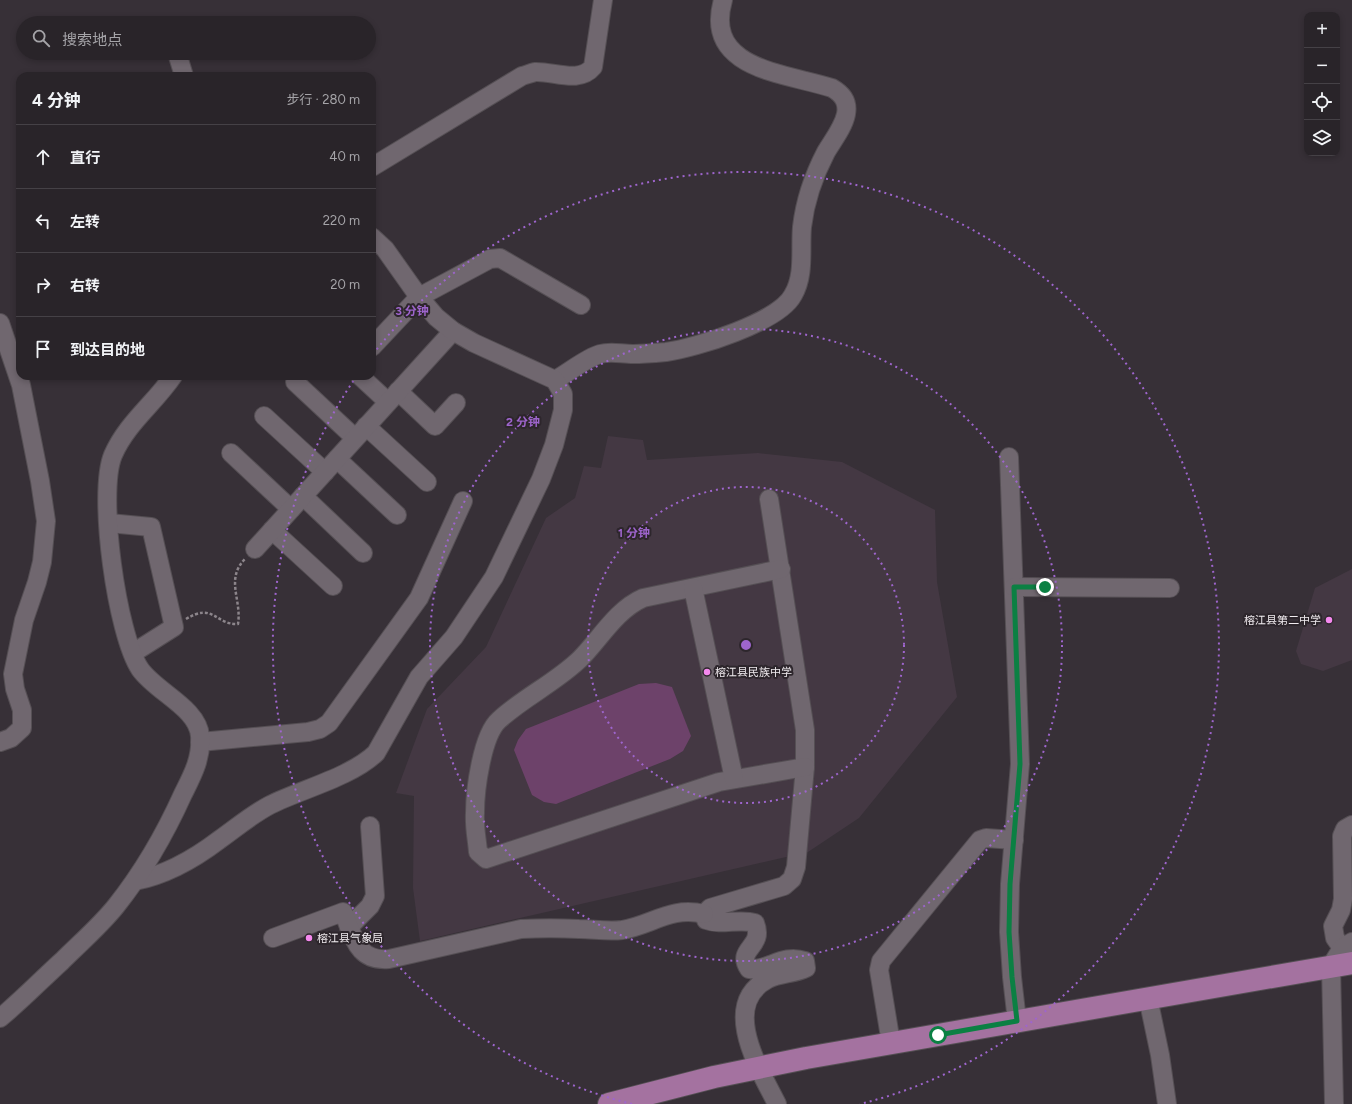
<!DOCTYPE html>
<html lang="zh">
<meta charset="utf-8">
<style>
:root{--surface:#292429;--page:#312c31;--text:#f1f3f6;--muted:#a5a4a8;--line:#454146}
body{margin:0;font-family:Figtree,"Noto Sans SC",sans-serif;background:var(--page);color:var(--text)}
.controls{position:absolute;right:12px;top:12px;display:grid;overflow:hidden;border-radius:8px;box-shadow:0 2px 6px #0003}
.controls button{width:36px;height:36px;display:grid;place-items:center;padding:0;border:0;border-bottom:1px solid var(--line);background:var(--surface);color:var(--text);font:20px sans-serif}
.stop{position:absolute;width:12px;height:12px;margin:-9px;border:3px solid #0b8043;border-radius:50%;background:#fff}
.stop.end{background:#0b8043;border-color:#fff;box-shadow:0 1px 4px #0008}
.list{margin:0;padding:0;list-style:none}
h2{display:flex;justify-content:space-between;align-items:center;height:52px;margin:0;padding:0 16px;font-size:17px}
h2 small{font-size:13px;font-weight:400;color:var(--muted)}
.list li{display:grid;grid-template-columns:26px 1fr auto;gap:12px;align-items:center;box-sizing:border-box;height:64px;padding:0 16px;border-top:1px solid var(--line)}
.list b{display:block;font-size:15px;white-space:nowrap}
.list em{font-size:13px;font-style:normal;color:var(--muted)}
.icon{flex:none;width:22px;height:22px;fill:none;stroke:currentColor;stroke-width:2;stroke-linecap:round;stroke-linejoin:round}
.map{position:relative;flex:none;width:1352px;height:1104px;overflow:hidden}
.search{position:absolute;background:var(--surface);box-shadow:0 2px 6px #0003;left:16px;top:16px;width:360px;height:44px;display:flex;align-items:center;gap:10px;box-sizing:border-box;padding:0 14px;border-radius:22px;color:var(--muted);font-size:15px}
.panel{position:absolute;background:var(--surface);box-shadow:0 2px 6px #0003;left:16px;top:72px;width:360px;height:308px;border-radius:12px}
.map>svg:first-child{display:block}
</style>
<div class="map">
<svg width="1352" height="1104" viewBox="0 0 1352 1104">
<rect width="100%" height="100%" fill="#373037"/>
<g fill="#443843">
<polygon points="608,436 643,440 647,460 758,453 842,462 935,510 937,582 957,697 859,818 808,852 420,941 413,888 414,796 396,793 427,709 486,647 546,518 575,498 584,466 601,468"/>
<polygon points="1352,569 1352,660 1323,671 1301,664 1296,651 1315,588"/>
</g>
<polygon fill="#6d426a" points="656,683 672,687 691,736 683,751 670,759 556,804 544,802 532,795 514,750 518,740 526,729 639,684"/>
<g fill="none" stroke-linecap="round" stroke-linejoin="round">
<g stroke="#554f54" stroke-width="20">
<g id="minor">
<polyline points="177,53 184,76"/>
<path d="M 372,167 L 522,76 C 526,75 531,73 535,72 C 554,71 579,84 593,67 L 603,0"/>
<polyline points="0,323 21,385 40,481 46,521 42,562 37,582 24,620 13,674 15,689 22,710 22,728 11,738 0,742"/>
<polyline points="372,347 419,297 490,259 500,258 581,305"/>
<polyline points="360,376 388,402"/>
<path d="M 555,380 C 568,373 586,358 600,354 C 611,351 621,354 633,354 C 643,354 655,353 666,352 C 696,348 779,322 793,295 C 805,275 800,249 802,227 C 805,201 814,175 826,152 C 838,132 862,105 832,88 C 786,73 703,70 723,0"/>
<polyline points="295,382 355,438"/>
<polyline points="398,391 435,426 456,403"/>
<polyline points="264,416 325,472"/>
<polyline points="366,426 427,482"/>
<polyline points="231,453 291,509"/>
<polyline points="1009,457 1020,764 1010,884 1009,932 1012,977 1017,1021"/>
<polyline points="337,459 397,515"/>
<polyline points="303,496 363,553"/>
<path d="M 769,499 L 805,730 L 805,767 L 796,867 L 792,879 L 784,886 L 710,908 L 704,914 L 706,920 C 722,926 739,918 755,923 C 765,948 735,948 749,969 C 769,971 782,953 805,961 L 806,968 C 794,974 780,973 768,979 C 719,1005 760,1070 777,1104"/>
<polyline points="109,523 151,527 174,627 133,653"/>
<polyline points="272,530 333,586"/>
<polyline points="255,549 453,331"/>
<path d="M 781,569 L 643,598 C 616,610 600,639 580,659 C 555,683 524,697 499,720 C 482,735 475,790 475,813 C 474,826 477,839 478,852 L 486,859 L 719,782 L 805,767"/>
<polyline points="1014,587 1170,588"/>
<polyline points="693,588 734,779"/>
<polyline points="200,742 308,732 320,729 329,723 419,598 463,501"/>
<path d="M 135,881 C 166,875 194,859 219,840 C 236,828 251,815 270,805 C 302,789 351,777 376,753 L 419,677 L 454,637 L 494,577 L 541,479 L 554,445 L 563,410 L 563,394 L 555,380 L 474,343 L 453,331 L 436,317 L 419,297 L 385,249 L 372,237"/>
<polyline points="349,927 370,906 375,896 370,826"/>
<path d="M 273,938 L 343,912 C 354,937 357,962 389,959 L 521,929 C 540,928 560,928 579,929 C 593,929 608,932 622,930 C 652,925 671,906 704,914"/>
<polyline points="1342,948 1335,938 1333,926 1341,910 1343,899 1342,836 1345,829 1352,825"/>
<polyline points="1148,998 1160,1055 1167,1104"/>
<path d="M 0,1018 C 22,1000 41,980 62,961 C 80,943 100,926 116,906 C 143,872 165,834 183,794 C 192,776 202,758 200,736 C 198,708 156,692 140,669 C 117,635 97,493 113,455 C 127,423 154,404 173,376"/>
<polyline points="891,1043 879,970 881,961 980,840 986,838 1014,840"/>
<polyline points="1334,1104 1331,966 1342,948 1352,942"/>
</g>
</g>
<g stroke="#554f54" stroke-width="24">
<polyline id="major" points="609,1104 714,1077 806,1058 1352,963"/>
</g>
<path stroke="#8c858b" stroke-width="2.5" stroke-dasharray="3 2" stroke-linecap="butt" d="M 186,619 C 214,602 215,625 238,624 C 242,600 225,579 245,559"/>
<use href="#minor" stroke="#70676f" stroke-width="18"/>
<use href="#major" stroke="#a472a0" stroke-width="22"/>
</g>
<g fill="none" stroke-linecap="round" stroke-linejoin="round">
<polyline stroke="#0b8043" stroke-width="5" points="938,1035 1017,1021 1012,977 1009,932 1010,884 1020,764 1014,587 1045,587"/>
</g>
<g fill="none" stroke="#9e65cd" stroke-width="2" stroke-dasharray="2 4">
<circle cx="746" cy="645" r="158"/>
<circle cx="746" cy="645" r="316"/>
<path d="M632 1104A473 473 0 0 1 356 377M373 354A473 473 0 1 1 860 1104"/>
</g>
<g fill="#f589ee" stroke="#2d262c" stroke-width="1.5">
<circle cx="1329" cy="620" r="4"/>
<circle cx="707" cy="672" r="4"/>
<circle cx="309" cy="938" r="4"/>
</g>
<g text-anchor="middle" stroke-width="4" stroke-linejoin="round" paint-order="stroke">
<g font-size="11" fill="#f0ebef" stroke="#2d262c" text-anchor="start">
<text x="1321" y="624" text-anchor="end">榕江县第二中学</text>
<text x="715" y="676">榕江县民族中学</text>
<text x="317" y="942">榕江县气象局</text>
</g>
</g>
<circle cx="746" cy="645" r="6" fill="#9e65cd" stroke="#2d262c" stroke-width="2"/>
<g font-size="12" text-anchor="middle" font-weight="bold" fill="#9e65cd" stroke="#2d262c" stroke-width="4" stroke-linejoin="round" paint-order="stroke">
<text x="412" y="315">3 分钟</text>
<text x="523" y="426">2 分钟</text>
<text x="634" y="537">1 分钟</text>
</g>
</svg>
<div class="controls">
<button>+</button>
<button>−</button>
<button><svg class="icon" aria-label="locate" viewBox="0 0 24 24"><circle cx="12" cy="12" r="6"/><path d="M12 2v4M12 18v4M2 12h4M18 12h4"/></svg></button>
<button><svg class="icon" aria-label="layers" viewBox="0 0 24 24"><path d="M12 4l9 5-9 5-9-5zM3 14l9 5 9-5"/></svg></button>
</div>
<div class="stop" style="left:938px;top:1035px"></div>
<div class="stop end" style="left:1045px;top:587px"></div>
<div class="search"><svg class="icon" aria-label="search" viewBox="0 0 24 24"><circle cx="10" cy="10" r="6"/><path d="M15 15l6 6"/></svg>搜索地点</div>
<section class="panel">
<h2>4 分钟<small>步行 · 280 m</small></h2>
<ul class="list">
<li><svg class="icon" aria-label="ahead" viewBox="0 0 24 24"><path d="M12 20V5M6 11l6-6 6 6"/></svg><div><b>直行</b></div><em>40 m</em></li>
<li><svg class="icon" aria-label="left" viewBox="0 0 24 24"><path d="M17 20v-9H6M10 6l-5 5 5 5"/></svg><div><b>左转</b></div><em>220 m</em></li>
<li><svg class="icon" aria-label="right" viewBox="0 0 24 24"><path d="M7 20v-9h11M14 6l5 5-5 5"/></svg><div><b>右转</b></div><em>20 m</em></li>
<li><svg class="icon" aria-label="arrive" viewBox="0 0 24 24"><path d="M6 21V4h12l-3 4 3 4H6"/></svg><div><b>到达目的地</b></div></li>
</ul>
</section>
</div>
